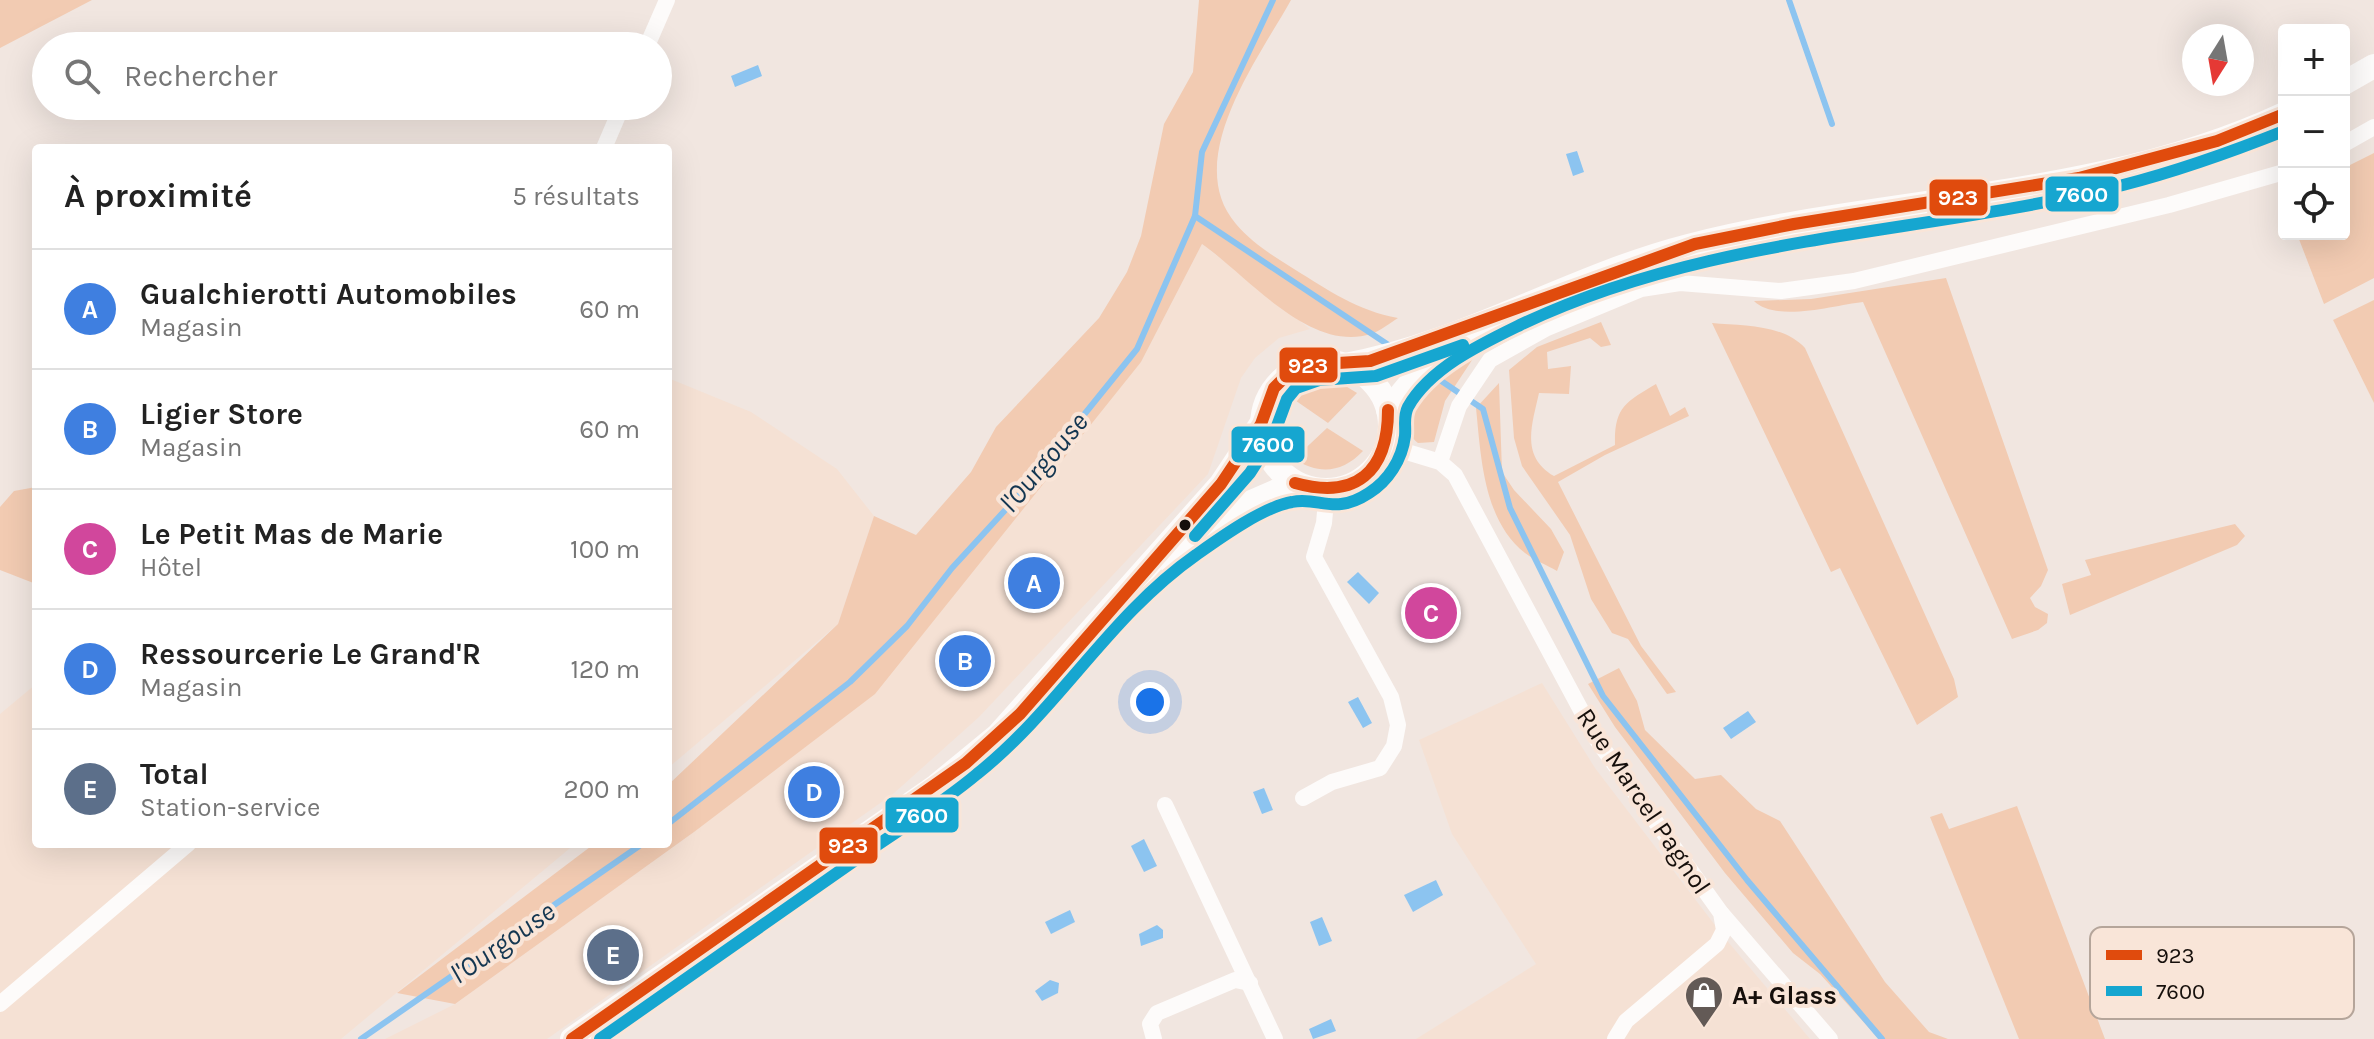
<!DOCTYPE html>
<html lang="fr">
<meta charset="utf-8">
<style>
:root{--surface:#fff;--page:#f6f6f6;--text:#222;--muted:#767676;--line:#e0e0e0;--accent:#635a56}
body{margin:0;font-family:Karla,sans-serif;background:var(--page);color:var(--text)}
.controls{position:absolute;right:24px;top:24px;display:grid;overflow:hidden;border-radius:8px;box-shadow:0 8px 32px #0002}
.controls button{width:72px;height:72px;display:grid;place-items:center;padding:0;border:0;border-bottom:2px solid var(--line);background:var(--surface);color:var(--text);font:40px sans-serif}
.compass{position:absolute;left:2182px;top:24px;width:72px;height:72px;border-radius:50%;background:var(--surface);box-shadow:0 8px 32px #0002;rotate:191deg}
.you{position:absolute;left:1150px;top:702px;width:28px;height:28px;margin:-20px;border:6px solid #fff;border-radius:50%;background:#1a73e8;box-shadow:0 0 0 12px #1a73e833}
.badge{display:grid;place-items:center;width:52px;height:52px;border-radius:50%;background:var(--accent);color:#fff;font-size:26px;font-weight:700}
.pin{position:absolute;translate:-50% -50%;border:4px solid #fff;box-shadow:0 2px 8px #0006}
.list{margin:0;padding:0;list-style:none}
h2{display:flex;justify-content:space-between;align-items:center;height:104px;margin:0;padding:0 32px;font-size:34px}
h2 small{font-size:26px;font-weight:400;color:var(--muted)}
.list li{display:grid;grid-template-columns:52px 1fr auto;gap:24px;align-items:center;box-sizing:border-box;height:120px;padding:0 32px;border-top:2px solid var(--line)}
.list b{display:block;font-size:30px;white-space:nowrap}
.list p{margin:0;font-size:26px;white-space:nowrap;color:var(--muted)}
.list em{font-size:26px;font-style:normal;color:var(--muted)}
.icon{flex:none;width:44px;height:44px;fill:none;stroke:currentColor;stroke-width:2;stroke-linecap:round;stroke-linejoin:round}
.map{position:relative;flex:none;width:2374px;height:1039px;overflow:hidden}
.search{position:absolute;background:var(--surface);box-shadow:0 8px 32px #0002;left:32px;top:32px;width:640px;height:88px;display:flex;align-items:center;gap:20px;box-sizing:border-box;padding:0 28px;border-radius:44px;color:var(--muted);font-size:30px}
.panel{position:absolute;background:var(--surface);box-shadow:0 8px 32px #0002;left:32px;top:144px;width:640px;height:704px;border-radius:8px}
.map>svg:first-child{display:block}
</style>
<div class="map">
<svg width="2374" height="1039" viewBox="0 0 2374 1039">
<rect width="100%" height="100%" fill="#f1e6e0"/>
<g fill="#f5e1d4">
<polygon points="1202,244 1310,329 1279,338 1255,358 1241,378 1208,474 979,717 893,794 547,1039 385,1039 455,1004 694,832 1141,362"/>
<polygon points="668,378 751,412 837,469 874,516 838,624 668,768"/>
<polygon points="1542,683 1595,768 1724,937 1810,1039 1416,1039 1536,964 1452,834 1419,740"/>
<polygon points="36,684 36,844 575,844 341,1039 0,1039 0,714"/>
</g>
<g fill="#f2cbb2">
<polygon points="0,0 92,0 0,48"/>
<path d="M 1199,0 L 1291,0 C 1259,58 1181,160 1236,224 C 1252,243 1273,256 1294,269 C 1328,290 1358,311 1398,318 C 1390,323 1380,331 1371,334 C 1309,353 1248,276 1202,244 L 1141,362 L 875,694 L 694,832 L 455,1004 L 397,993 L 594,844 L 668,844 L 668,785 L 838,624 L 874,516 L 916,535 L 971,472 L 996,427 L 1099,318 L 1127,272 L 1141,236 L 1164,124 L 1193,72 Z"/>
<polygon points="2374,153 2374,278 2324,304 2297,234 2344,234 2344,168"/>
<path d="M 1946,278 L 2048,570 L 2041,586 L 2030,598 L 2035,607 L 2048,614 L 2047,623 L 2038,630 L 2012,639 L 1863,302 C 1835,305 1776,323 1754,301 L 1811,299 Z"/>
<polygon points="2374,300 2374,403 2333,320"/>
<path d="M 1601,322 L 1611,345 L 1601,347 L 1590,338 L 1547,352 L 1548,369 L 1571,366 L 1569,394 L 1539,393 C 1532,425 1520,456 1554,476 L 1615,445 C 1614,407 1626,402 1656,384 L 1670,416 L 1685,407 L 1689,416 L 1605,455 L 1558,482 L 1641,646 L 1676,692 L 1667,694 L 1628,639 L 1612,633 L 1591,599 L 1570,535 L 1522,466 L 1514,438 L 1509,370 L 1537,347 Z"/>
<path d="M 1712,323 C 1743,326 1783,324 1805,348 L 1954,679 L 1958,697 L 1917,725 L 1840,568 L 1831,572 Z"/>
<path d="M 1480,348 L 1445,401 L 1434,442 L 1418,443 C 1410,437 1409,430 1408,421 C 1406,386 1452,359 1480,348 Z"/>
<polygon points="1324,379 1339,382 1357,393 1328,423 1289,396 1308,382"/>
<path d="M 1499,383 L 1502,472 L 1514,490 L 1551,529 L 1564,552 L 1557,571 C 1547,565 1534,560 1525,553 C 1483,520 1481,456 1476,408 Z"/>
<path d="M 1327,428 L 1363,451 C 1342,473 1319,475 1294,459 Z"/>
<polygon points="36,487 36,584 0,570 0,507 14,491"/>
<polygon points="2235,524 2245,536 2237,545 2070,615 2062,584 2091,575 2085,560"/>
<polygon points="1619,668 1637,701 1645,730 1695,779 1721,775 1756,809 1780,821 1885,982 1929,1032 1948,1039 1879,1039 1820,974 1793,953 1725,873 1615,727 1588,684"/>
<polygon points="2017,806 2105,1039 2019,1039 1930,817 1942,813 1949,829"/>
</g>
<g fill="#8cc4f0">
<polygon points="758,65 762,76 735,87 731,76"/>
<polygon points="1577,151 1584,172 1573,176 1566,154"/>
<polygon points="1358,572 1379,593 1369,604 1347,582"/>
<polygon points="1358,697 1372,723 1363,728 1348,702"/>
<polygon points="1748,711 1756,722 1731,739 1723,728"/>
<polygon points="1264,788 1273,810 1262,814 1253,792"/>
<polygon points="1144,839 1157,866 1144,872 1131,846"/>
<polygon points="1436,880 1443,895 1413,912 1404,895"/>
<polygon points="1070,910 1075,922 1051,934 1045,922"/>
<polygon points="1322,917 1332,941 1319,946 1310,922"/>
<polygon points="1157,925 1163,930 1163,938 1141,946 1139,934"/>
<polygon points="1050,980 1059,983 1058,993 1042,1001 1035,991"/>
<polygon points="1331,1019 1336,1031 1313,1039 1309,1029"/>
</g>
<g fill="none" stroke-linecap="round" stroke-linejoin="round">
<g stroke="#8cc4f0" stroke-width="6">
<polyline points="1789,0 1832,124"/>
<polyline points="1195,216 1393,348"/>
<polyline points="1428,372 1483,409 1510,508 1603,696 1747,880 1882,1039"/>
<polyline points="668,824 850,682 907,626 952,568 1020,494 1137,349 1195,216 1202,152 1273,0"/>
<polyline points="361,1039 642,844"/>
</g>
<g stroke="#fdfbfa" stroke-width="16">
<polyline points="647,46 667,0"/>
<polyline points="2344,144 2374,127"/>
<polyline points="604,148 622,106"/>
<polyline points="1387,446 1440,462 1455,475 1597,740 1721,913 1724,930 1717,944 1626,1021 1615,1039"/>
<polyline points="1440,462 1459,406 1490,360 1547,328 1641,289 1680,283 1781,291 1854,281 2169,205 2284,172"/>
<polyline points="1303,798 1332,782 1380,768 1394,746 1398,725 1391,697 1314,557 1324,523 1327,490"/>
<polyline points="1165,805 1275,1039"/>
<polyline points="1722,914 1830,1039"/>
<polyline points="0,1004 188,844"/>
<polyline points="1154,1039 1150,1024 1157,1013 1235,980 1250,983"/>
</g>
<g stroke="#fdfbfa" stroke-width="24">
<polyline points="2344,83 2374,66"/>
<circle cx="1326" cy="426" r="64"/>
<path d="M 1345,365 C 1464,344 1571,276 1688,246 C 1885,195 2098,201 2284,114"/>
<polyline points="1388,410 1428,362 1464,339"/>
<polyline points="1167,559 1240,507 1295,483"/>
<polyline points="572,1039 936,786 998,735 1221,484 1261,424"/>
</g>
<g stroke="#f9e5d8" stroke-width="18">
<g id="bus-1">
<path d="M 1295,483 C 1356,500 1388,472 1388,410"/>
<polyline points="572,1039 966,763 1020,714 1221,484 1261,424 1274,388 1288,374 1306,365 1370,361 1695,244 1794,224 2079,178 2217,141 2284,114"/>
</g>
</g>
<g stroke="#f9e5d8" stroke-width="18">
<g id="bus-2">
<polyline points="1195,536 1250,473 1273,437 1287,399 1296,388 1319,380 1376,376 1463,345"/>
<path d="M 600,1039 C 685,980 769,920 854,861 C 895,832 939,806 977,774 C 1059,709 1109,616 1196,555 C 1220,538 1263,507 1292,502 C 1319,496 1334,516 1369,493 C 1388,481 1402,460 1405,436 C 1406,425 1403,417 1408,407 C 1430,368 1481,344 1520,325 C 1713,233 1920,236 2123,185 C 2178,171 2231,152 2284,131"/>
</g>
</g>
<use href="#bus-1" stroke="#e04b0d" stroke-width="12"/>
<use href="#bus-2" stroke="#16a6d0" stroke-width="12"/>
</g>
<defs>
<g id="shop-pin" transform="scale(2)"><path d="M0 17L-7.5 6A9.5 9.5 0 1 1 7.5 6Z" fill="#635a56" stroke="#f9e5d8"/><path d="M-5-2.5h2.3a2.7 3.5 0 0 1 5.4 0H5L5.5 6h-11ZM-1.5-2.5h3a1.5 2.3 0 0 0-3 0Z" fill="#fff"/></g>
</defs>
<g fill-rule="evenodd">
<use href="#shop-pin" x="1704" y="995"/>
</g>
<circle fill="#160f0b" stroke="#f9e5d8" stroke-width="3" cx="1185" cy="525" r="7"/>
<g text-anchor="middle" stroke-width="8" stroke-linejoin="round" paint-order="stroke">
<g font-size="26" fill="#160f0b" stroke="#f9e5d8">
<text transform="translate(1644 801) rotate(56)" y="9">Rue Marcel Pagnol</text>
</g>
<g font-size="26" font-weight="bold" fill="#160f0b" stroke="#f9e5d8" text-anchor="start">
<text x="1732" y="1004">A+ Glass</text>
</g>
<g font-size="28" font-style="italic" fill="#133651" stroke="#f9e5d8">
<text transform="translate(1043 462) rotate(-50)" y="10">l'Ourgouse</text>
<text transform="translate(502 942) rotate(-35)" y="10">l'Ourgouse</text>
</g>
</g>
<rect x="2090" y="927" width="264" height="92" rx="12" fill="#f9e5d8" stroke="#b5a59a" stroke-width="2"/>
<rect x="2106" y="950" width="36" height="10" fill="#e04b0d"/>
<rect x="2106" y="986" width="36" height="10" fill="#16a6d0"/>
<g font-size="22" fill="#160f0b">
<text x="2156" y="963">923</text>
<text x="2156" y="999">7600</text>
</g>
<g stroke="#f9e5d8" stroke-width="3">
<rect x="2044" y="175" width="76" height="38" rx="8" fill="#16a6d0"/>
<rect x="1928" y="178" width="61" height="39" rx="8" fill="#e04b0d"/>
<rect x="1278" y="346" width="61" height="38" rx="8" fill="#e04b0d"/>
<rect x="1230" y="425" width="76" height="39" rx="8" fill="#16a6d0"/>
<rect x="884" y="796" width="76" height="38" rx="8" fill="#16a6d0"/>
<rect x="818" y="826" width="61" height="39" rx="8" fill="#e04b0d"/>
</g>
<g font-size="22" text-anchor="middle" font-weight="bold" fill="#fff">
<text x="2082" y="202">7600</text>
<text x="1958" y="205">923</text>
<text x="1308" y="373">923</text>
<text x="1268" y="452">7600</text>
<text x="922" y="823">7600</text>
<text x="848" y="853">923</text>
</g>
</svg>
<div class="controls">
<button>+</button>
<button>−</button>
<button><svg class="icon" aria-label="locate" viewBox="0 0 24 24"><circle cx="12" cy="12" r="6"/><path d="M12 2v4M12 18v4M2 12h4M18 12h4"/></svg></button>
</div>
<svg class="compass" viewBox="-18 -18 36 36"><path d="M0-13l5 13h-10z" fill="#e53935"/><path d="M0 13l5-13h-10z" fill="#767676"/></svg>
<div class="you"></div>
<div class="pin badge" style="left:1034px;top:583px;background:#3f7fe0">A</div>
<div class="pin badge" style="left:965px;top:661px;background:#3f7fe0">B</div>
<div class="pin badge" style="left:1431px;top:613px;background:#d1479c">C</div>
<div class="pin badge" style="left:814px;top:792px;background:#3f7fe0">D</div>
<div class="pin badge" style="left:613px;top:955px;background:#5c6f8a">E</div>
<div class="search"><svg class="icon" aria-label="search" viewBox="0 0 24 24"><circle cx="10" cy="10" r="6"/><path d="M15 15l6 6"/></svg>Rechercher</div>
<section class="panel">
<h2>À proximité<small>5 résultats</small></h2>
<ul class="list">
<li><span class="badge" style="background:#3f7fe0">A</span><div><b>Gualchierotti Automobiles</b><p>Magasin</p></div><em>60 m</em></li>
<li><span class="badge" style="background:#3f7fe0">B</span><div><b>Ligier Store</b><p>Magasin</p></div><em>60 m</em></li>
<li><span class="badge" style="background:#d1479c">C</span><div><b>Le Petit Mas de Marie</b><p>Hôtel</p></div><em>100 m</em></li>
<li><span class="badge" style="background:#3f7fe0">D</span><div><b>Ressourcerie Le Grand'R</b><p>Magasin</p></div><em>120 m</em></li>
<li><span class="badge" style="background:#5c6f8a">E</span><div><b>Total</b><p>Station-service</p></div><em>200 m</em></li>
</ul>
</section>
</div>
